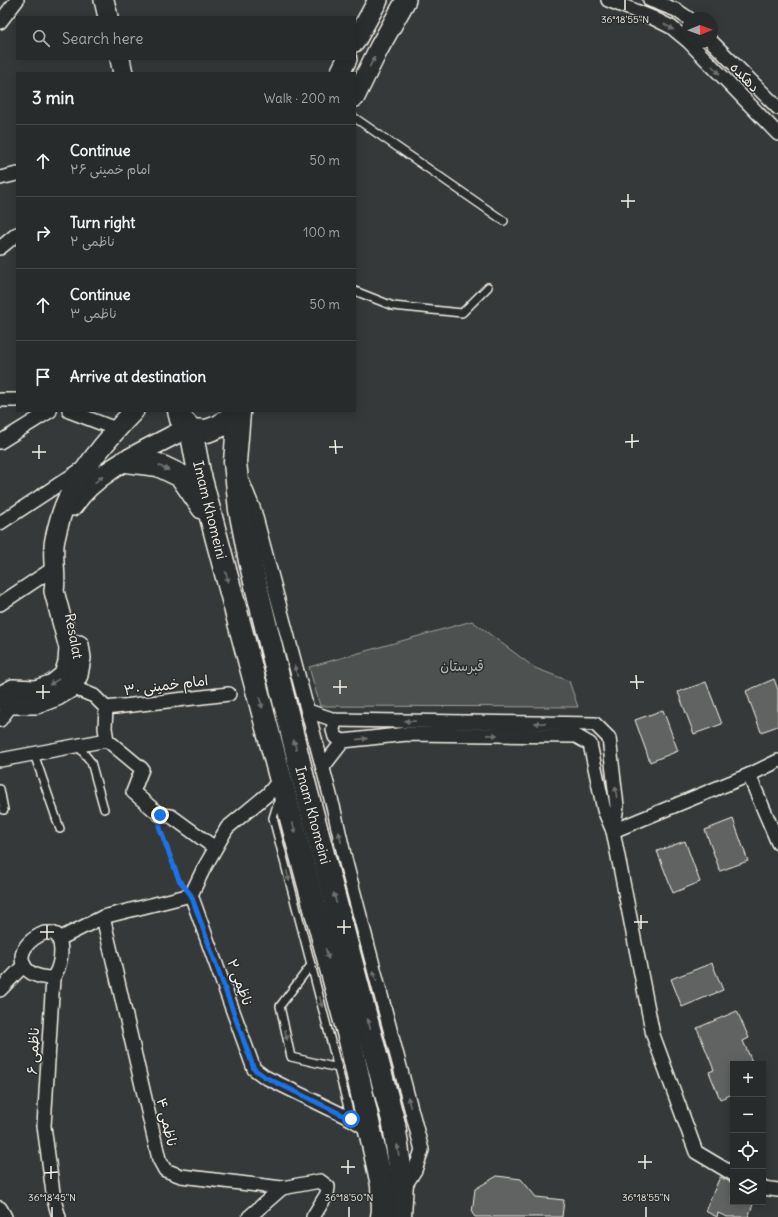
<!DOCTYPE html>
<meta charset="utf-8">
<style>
:root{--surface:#282b2b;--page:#303333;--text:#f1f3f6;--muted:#a5a7a9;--line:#444747}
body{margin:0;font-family:Delius,"Playpen Sans Arabic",sans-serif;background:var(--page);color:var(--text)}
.controls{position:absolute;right:12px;bottom:12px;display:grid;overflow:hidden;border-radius:0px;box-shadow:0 2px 10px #0003}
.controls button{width:36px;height:36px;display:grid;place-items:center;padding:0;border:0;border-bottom:1px solid var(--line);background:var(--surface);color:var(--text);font:20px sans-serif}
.compass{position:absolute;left:682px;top:12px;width:36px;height:36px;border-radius:50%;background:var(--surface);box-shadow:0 2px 10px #0003;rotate:89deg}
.stop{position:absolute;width:12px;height:12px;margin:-9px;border:3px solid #1a73e8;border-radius:50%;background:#fff}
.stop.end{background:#1a73e8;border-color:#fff;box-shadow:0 1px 4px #0008}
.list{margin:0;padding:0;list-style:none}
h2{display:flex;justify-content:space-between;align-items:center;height:52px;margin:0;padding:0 16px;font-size:17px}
h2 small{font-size:13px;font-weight:400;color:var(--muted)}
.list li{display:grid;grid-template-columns:26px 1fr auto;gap:12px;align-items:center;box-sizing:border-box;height:72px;padding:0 16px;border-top:1px solid var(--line)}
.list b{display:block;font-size:15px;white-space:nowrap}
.list p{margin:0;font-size:13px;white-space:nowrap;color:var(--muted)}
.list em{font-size:13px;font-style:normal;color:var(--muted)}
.icon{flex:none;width:22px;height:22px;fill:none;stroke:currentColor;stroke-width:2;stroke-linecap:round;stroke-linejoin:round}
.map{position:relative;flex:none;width:778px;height:1217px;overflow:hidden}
.search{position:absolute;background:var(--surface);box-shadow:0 2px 10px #0003;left:16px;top:16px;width:340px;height:44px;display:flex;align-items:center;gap:10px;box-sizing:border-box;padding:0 14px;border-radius:0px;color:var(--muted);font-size:15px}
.panel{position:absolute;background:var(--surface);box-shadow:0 2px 10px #0003;left:16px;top:72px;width:340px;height:340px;border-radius:0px}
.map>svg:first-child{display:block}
</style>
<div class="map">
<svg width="778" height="1217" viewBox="0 0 778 1217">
<rect width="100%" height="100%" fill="#363939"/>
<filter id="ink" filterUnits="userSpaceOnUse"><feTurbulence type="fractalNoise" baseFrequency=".025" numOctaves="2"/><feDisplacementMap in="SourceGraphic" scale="8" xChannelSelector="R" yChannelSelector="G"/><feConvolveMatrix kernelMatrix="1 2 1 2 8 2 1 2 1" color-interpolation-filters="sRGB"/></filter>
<g filter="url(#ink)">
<polygon fill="#4e514f" stroke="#a1a19c" points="472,621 535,668 569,681 578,707 320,706 309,667"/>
<g fill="#616362" stroke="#f4f1e8">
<polygon points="774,679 778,690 778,726 761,732 746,691"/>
<polygon points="706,682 722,724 694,734 678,692"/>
<polygon points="663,710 678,751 650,762 635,720"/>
<polygon points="733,819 748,861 720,871 705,830"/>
<polygon points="685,841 700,882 673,893 657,851"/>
<polygon points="712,963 723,990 682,1007 671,979"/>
<polygon points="737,1011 749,1038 743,1041 753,1064 733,1064 733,1094 720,1099 709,1072 714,1070 697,1028"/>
<polygon points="497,1176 521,1179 536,1197 564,1200 562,1217 475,1217 472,1213 475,1189"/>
<polygon points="720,1177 733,1183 733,1202 754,1202 748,1217 727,1217 718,1213 717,1217 705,1211"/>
</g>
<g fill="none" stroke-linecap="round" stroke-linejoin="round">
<g stroke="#f4f1e8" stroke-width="10">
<g id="lane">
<polyline points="355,118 504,221"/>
<polyline points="355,291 393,306 462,313 488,287"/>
<polyline points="78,746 91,762 104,809"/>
<polyline points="34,754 60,829"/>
<polyline points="0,789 4,810"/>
<polyline points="279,798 273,818 351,1119"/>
<polyline points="311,965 280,1006 291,1057 338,1068"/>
</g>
</g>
<g stroke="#f4f1e8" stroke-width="16">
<g id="street">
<polyline points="608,0 653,18 671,27 688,41"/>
<polyline points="650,0 676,10 688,18"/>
<polyline points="0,22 17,0"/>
<polyline points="689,42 778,134"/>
<polyline points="712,42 778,108"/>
<polyline points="0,178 17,174"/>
<polyline points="0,248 17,234"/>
<polyline points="0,400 17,400"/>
<polyline points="69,411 116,429"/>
<polyline points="0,442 50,411"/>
<polyline points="243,483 254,510 334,810 346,863 422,1150 415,1170 403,1189"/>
<polyline points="0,523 82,469"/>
<polyline points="0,604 54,568"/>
<polyline points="72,687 94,696 106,708 105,728 107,740 142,769 133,792 160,815 171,816 215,848"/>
<polyline points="106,708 229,694"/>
<polyline points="308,711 335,720 595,724 609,738 617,806 613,831"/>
<polyline points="0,720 12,704"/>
<polyline points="335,720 333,730 335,737 343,741"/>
<polyline points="0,760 107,740"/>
<polyline points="323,767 343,741 407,734 576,736 590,744 604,810 613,831 653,1035 696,1152 733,1174"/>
<polyline points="749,775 778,843"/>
<polyline points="613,831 749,775 778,761"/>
<polyline points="191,895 254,1069 265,1077 351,1119 371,1131"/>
<polyline points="191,895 203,870 227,828 268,794 281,778"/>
<polyline points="103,917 159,1159 165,1170 181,1176 282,1188 320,1181 328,1187 327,1194 313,1217"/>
<path d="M 44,933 L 52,933 L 57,935 C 64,948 61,966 53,978 C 16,978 11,947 44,933 Z"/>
<polyline points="59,939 103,917 191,895"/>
<polyline points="53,978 44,1126 54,1200 59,1217"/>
<polyline points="0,990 24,965"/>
<polyline points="763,1188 778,1190"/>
<polyline points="0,1208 5,1217"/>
<polyline points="249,1217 282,1188"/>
</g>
</g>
<g stroke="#f4f1e8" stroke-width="22">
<g id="secondary">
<polyline points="104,0 108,17"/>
<polyline points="355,42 378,0"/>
<polyline points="120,59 123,73"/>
<polyline points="340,73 347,59"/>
<polyline points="355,97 379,48 406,0"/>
<path d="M 73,506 C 97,469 151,448 189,427"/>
<path d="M 0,696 L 13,689 L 36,690 L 53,684 L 64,675 L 68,662 L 69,648 L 54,591 C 57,574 51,556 55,539 C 58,525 62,509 69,496 C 85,465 110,436 134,411"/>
<polyline points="0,699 12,704 36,704 57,696 72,687 78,675 81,658 79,645"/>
</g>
</g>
<g stroke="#f4f1e8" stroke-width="25">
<g id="highway">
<polyline points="179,411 181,419 191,430 207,431 220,426 239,411"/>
<polyline points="239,412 235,462 240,510 250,561 303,778 394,1124 402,1181 400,1217"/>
<polyline points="191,430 199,472 350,1040 382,1185 383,1210 382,1217"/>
<polyline points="126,461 158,465 181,476 203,508"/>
</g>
</g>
<polyline stroke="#f4f1e8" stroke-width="2.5" stroke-dasharray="3 3" stroke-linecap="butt" points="160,826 160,829 179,880 183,884"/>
<use href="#lane" stroke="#2a2d2e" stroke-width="7"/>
<use href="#street" stroke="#2a2d2e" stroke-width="13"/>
<use href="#secondary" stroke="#2a2d2e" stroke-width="19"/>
<use href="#highway" stroke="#2a2d2e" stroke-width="22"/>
</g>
<defs><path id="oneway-solid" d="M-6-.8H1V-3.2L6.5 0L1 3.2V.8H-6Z"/></defs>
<g fill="#71726f">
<use href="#oneway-solid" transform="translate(669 27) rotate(32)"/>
<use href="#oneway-solid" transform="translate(372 62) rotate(-63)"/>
<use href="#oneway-solid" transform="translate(716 70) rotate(46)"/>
<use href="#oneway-solid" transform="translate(164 468) rotate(26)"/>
<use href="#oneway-solid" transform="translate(99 479) rotate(-42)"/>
<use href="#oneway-solid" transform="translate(227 577) rotate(75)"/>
<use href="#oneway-solid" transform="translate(296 671) rotate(-106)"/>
<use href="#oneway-solid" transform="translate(54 682) rotate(148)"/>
<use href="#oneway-solid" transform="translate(261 703) rotate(75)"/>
<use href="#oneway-solid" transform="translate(410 721) rotate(-179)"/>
<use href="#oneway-solid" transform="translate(540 723) rotate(-179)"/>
<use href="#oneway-solid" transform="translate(492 735) rotate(1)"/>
<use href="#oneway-solid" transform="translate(362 739) rotate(-6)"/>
<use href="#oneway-solid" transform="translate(295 745) rotate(-104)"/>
<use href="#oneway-solid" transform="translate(616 792) rotate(-97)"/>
<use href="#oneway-solid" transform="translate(294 828) rotate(75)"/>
<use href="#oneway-solid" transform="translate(340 837) rotate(-102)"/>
<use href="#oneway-solid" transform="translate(288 876) rotate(76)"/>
<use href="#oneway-solid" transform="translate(335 898) rotate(-105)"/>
<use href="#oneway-solid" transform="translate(327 954) rotate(75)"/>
<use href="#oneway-solid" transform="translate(375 976) rotate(-104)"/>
<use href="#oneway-solid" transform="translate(321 1002) rotate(76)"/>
<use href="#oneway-solid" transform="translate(369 1024) rotate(-105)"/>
<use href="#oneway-solid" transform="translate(286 1035) rotate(78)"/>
<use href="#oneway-solid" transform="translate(409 1102) rotate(-104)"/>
<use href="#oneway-solid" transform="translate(398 1150) rotate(-98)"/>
</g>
</g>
<g fill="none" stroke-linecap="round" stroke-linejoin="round" filter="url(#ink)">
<polyline stroke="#1a73e8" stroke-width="5" points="160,815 160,829 179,880 191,895 254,1069 265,1077 351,1119"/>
</g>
<path fill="none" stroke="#f4f1e8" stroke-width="1.5" d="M 625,0 L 625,10M 628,194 L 628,208M 621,201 L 635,201M 632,434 L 632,448M 335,440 L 336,454M 625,442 L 639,441M 39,445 L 39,459M 329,447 L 343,447M 32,452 L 46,452M 636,675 L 637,689M 340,680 L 340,694M 630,682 L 644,682M 43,685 L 43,699M 333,687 L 347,687M 36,692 L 50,692M 641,915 L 641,929M 344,920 L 344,934M 634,922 L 648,922M 47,925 L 47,939M 337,927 L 351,927M 40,932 L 54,932M 645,1155 L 645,1169M 348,1160 L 348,1174M 638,1162 L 652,1162M 51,1166 L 51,1179M 341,1167 L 355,1167M 44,1173 L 58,1172M 52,1207 L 52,1217M 349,1207 L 349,1217M 646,1207 L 646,1217"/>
<g text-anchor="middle" stroke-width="3" stroke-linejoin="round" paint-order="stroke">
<g font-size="14" fill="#f4f1e8" stroke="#2a2d2e">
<text transform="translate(745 77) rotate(46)" y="5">دهکده</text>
<text transform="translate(210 510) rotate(76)" y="5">Imam Khomeini</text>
<text transform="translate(74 636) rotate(79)" y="5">Resalat</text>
<text transform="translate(166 685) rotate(-7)" y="5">امام خمینی ۳۰</text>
<text transform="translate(313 815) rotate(75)" y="5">Imam Khomeini</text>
<text transform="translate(240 982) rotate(70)" y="5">ناظمی ۲</text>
<text transform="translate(33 1051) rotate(-87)" y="5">ناظمی ۶</text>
<text transform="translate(167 1122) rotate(77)" y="5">ناظمی ۴</text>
</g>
<g font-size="14" fill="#bab9b2" stroke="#2a2d2e">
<text x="462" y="671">قبرستان</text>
</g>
</g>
<g font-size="10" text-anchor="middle" fill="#f4f1e8" stroke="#2a2d2e" stroke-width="3" stroke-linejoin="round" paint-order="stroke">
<text x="625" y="23">36°18'55"N</text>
<text x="52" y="1201">36°18'45"N</text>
<text x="349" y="1201">36°18'50"N</text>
<text x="646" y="1201">36°18'55"N</text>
</g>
</svg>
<div class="controls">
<button>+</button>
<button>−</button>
<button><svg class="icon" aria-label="locate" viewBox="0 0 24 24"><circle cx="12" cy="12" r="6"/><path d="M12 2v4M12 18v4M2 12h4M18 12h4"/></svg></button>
<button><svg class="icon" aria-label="layers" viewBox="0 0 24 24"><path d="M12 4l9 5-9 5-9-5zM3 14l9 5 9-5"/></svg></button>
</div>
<svg class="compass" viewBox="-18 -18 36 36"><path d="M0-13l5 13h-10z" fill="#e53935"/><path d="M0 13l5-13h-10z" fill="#a5a7a9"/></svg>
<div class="stop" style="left:351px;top:1119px"></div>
<div class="stop end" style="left:160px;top:815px"></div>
<div class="search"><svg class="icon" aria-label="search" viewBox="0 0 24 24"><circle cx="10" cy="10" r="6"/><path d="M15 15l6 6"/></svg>Search here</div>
<section class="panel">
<h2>3 min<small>Walk · 200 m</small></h2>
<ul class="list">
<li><svg class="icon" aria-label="ahead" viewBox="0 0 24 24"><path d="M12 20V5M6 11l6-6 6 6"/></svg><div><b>Continue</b><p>امام خمینی ۲۶</p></div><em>50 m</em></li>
<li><svg class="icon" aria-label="right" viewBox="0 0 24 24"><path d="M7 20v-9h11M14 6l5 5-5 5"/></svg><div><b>Turn right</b><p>ناظمی ۲</p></div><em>100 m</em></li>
<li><svg class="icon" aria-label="ahead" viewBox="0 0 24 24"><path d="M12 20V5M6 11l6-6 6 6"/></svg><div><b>Continue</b><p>ناظمی ۳</p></div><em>50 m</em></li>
<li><svg class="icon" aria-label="arrive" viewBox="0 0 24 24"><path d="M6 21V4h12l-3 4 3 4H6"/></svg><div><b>Arrive at destination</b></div></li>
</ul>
</section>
</div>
